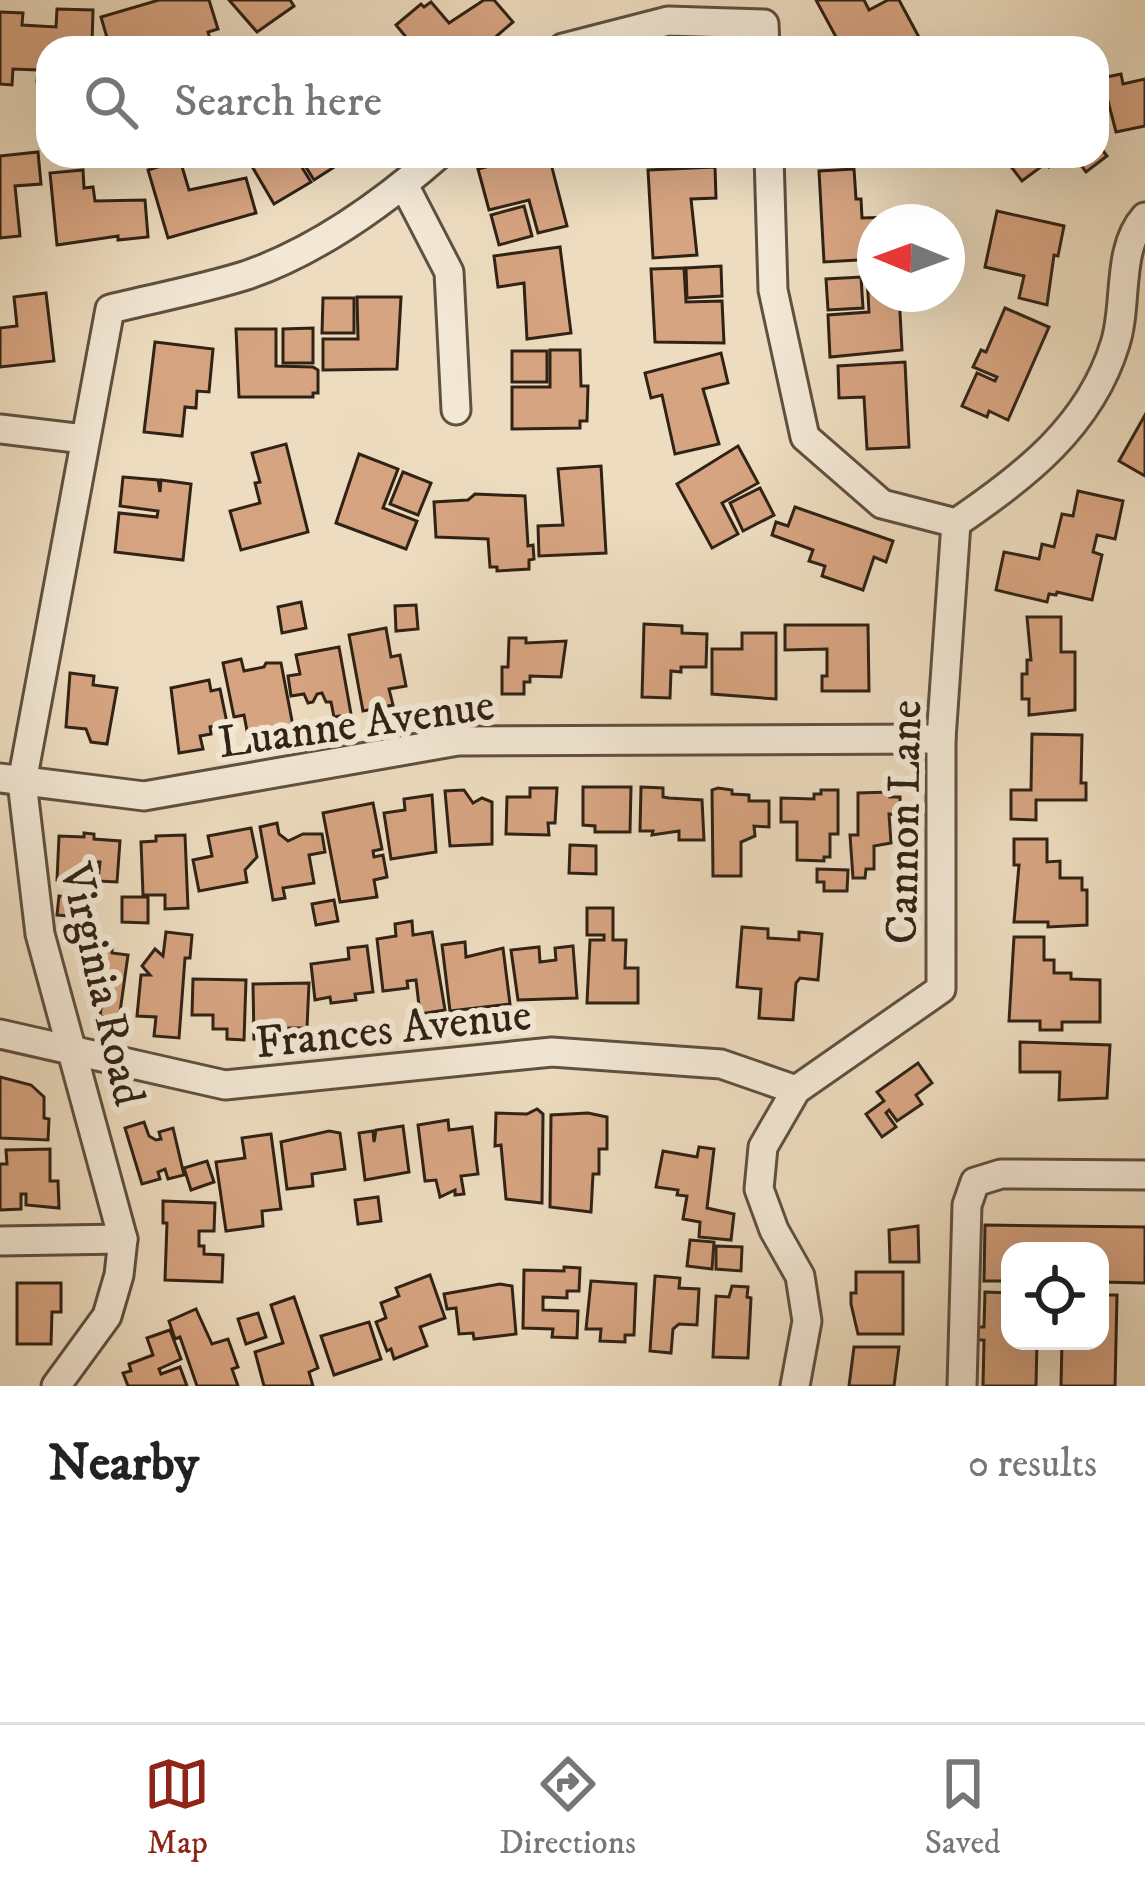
<!DOCTYPE html>
<style>
:root{--surface:#fff;--page:#f6f6f6;--text:#222;--muted:#767676;--line:#e0e0e0;--accent:#8f2418}
body{margin:0;font-family:"IM FELL DW Pica",serif;background:var(--page);color:var(--text)}
.controls{position:absolute;right:36px;bottom:36px;display:grid;overflow:hidden;border-radius:24px;box-shadow:0 12px 48px #0002}
.controls button{width:108px;height:108px;display:grid;place-items:center;padding:0;border:0;border-bottom:3px solid var(--line);background:var(--surface);color:var(--text);font:60px sans-serif}
.compass{position:absolute;left:857px;top:204px;width:108px;height:108px;border-radius:50%;background:var(--surface);box-shadow:0 12px 48px #0002;rotate:271deg}
.list{margin:0;padding:0;list-style:none}
h2{display:flex;justify-content:space-between;align-items:center;height:156px;margin:0;padding:0 48px;font-size:51px}
h2 small{font-size:39px;font-weight:400;color:var(--muted)}
.icon{flex:none;width:66px;height:66px;fill:none;stroke:currentColor;stroke-width:2;stroke-linecap:round;stroke-linejoin:round}
.map{position:relative;flex:none;width:1145px;height:1386px;overflow:hidden}
.search{position:absolute;background:var(--surface);box-shadow:0 12px 48px #0002;left:36px;right:36px;top:36px;height:132px;display:flex;align-items:center;gap:30px;box-sizing:border-box;padding:0 42px;border-radius:36px;color:var(--muted);font-size:45px}
.sheet{height:336px;background:var(--surface)}
nav{display:flex;justify-content:space-around;align-items:center;box-sizing:border-box;height:168px;border-top:3px solid var(--line);background:var(--surface);font-size:33px;color:var(--muted)}
nav a{display:grid;justify-items:center;gap:6px}
nav .on{color:var(--accent)}
.map>svg:first-child{display:block}
</style>
<div class="map">
<svg width="1145" height="1386" viewBox="0 0 1145 1386">
<rect width="100%" height="100%" fill="#eddcbf"/>
<filter id="stains"><feTurbulence type="fractalNoise" baseFrequency=".00167" numOctaves="4"/><feColorMatrix values="0 0 0 0 .2 0 0 0 0 .09 0 0 0 0 .02 0 0 0 .5 -.17"/></filter>
<radialGradient id="worn" r=".72"><stop offset=".6" stop-color="#630" stop-opacity="0"/><stop offset="1" stop-color="#630" stop-opacity=".3"/></radialGradient>
<g fill="#d7a481" stroke="#302215" stroke-width="3">
<polygon points="159,0 209,0 218,29 208,32 211,42 190,48 110,48 101,17"/>
<polygon points="229,0 290,0 294,6 257,32"/>
<polygon points="484,0 494,0 513,22 483,48 415,48 396,25 421,4 424,7 431,2 449,23"/>
<polygon points="816,0 864,0 869,10 888,0 899,0 921,41 909,48 842,48"/>
<polygon points="57,9 93,10 92,45 48,48 48,81 37,81 38,70 13,69 12,85 0,84 0,12 23,13 22,25 56,27"/>
<polygon points="1121,74 1123,84 1145,79 1145,126 1116,132 1102,78"/>
<polygon points="1097,143 1107,156 1086,172 1074,156 1097,156"/>
<polygon points="38,152 41,184 15,186 20,236 0,238 0,156"/>
<polygon points="251,156 295,156 311,182 274,204 250,163 253,161"/>
<polygon points="299,156 338,156 342,162 314,180"/>
<polygon points="549,156 567,226 538,233 529,200 489,210 478,169 520,158 520,162"/>
<polygon points="1003,156 1064,156 1049,167 1046,163 1022,181"/>
<polygon points="180,160 189,190 246,178 256,213 168,238 148,170"/>
<polygon points="715,167 716,198 691,199 697,255 653,258 648,170"/>
<polygon points="854,169 856,199 861,199 862,218 893,217 893,222 875,222 875,259 824,262 819,171"/>
<polygon points="83,170 84,188 93,187 95,201 145,200 148,237 118,240 118,236 57,245 50,173"/>
<polygon points="524,206 532,236 499,245 491,215"/>
<polygon points="997,211 1064,226 1058,256 1054,255 1047,305 1019,298 1024,276 985,267"/>
<polygon points="560,247 571,333 527,339 524,283 498,287 494,256"/>
<polygon points="721,266 722,296 687,298 686,268"/>
<polygon points="684,268 686,302 722,301 724,343 655,342 651,269"/>
<polygon points="867,276 875,276 875,294 899,294 902,350 830,357 828,315 869,312"/>
<polygon points="861,277 863,308 828,310 826,279"/>
<polygon points="46,293 54,361 0,367 0,328 17,326 14,297"/>
<polygon points="357,297 401,297 397,369 323,370 323,339 358,339"/>
<polygon points="323,298 354,298 354,333 322,333"/>
<polygon points="1005,308 1049,327 1008,420 989,411 987,417 962,406 977,373 995,381 997,377 973,367 981,350 986,352"/>
<polygon points="313,328 313,363 283,363 283,329"/>
<polygon points="236,329 276,329 276,366 313,367 318,370 318,393 313,393 313,397 239,397"/>
<polygon points="155,342 213,349 209,392 197,391 196,408 185,407 182,436 144,432"/>
<polygon points="550,350 580,350 581,386 588,386 587,421 580,421 580,428 512,429 512,387 550,387"/>
<rect x="512" y="351" width="35" height="31"/>
<polygon points="721,353 728,383 703,389 719,444 675,454 662,395 651,398 645,373"/>
<polygon points="905,362 909,447 867,449 864,397 839,398 838,366"/>
<polygon points="1145,415 1145,476 1119,461"/>
<polygon points="286,444 308,532 241,550 230,511 260,503 255,483 260,482 252,453"/>
<polygon points="738,446 758,483 722,503 738,534 712,548 677,484"/>
<polygon points="359,454 398,469 383,508 417,521 406,549 336,523"/>
<polygon points="601,466 606,553 539,556 538,526 563,525 558,469"/>
<polygon points="403,472 431,483 418,515 390,504"/>
<polygon points="123,477 158,480 160,492 161,480 191,484 183,560 115,552 119,513 157,517 158,511 120,506"/>
<polygon points="760,488 774,515 743,531 730,503"/>
<polygon points="1078,491 1123,501 1115,539 1097,535 1093,552 1102,555 1092,600 1057,592 1056,595 1049,594 1047,602 996,590 1004,552 1039,559 1042,544 1054,547 1062,514 1073,516"/>
<polygon points="475,494 525,496 528,546 533,545 534,559 529,560 529,569 497,571 497,567 490,567 488,539 436,537 434,502 468,500"/>
<polygon points="795,507 893,541 886,562 874,557 863,590 822,576 825,566 809,561 813,550 772,535 776,522 788,526"/>
<polygon points="301,602 306,628 282,633 278,607"/>
<polygon points="416,605 418,629 396,631 395,606"/>
<polygon points="1027,617 1061,617 1061,652 1075,652 1075,710 1029,715 1029,699 1022,699 1022,674 1027,674 1027,660 1031,660"/>
<polygon points="644,624 682,626 682,633 707,634 706,667 681,667 681,672 671,671 670,698 642,697"/>
<polygon points="785,625 868,625 869,691 822,691 822,676 827,676 827,649 785,650"/>
<polygon points="386,628 391,657 400,655 406,686 389,689 393,705 363,711 349,635"/>
<polygon points="742,633 776,633 776,699 712,694 712,649 742,649"/>
<polygon points="509,638 526,638 526,643 566,641 561,677 530,676 530,682 524,682 524,694 502,694 502,667 508,667"/>
<polygon points="339,647 351,714 334,717 331,702 326,702 322,693 317,694 313,702 308,703 304,694 291,696 288,676 300,674 296,655"/>
<polygon points="241,659 244,671 264,667 266,663 281,663 293,726 260,733 262,738 249,741 244,715 234,717 223,663"/>
<polygon points="70,673 94,676 93,685 117,688 107,744 91,742 86,729 66,727"/>
<polygon points="209,680 211,691 220,689 227,723 210,727 211,734 200,736 203,749 179,753 171,688"/>
<polygon points="1032,734 1082,735 1081,783 1086,783 1086,800 1036,800 1036,820 1011,819 1011,790 1031,790"/>
<polygon points="583,787 631,787 630,832 595,832 595,826 583,825"/>
<polygon points="641,787 663,788 663,797 669,798 702,800 704,840 679,840 679,831 652,835 653,831 640,831"/>
<polygon points="530,788 557,788 555,823 548,823 549,835 506,834 507,797 530,797"/>
<polygon points="718,788 732,790 732,794 749,795 749,801 769,801 769,827 754,826 755,836 741,842 741,876 713,876 712,790"/>
<polygon points="464,790 473,803 482,798 492,802 492,844 450,846 445,791"/>
<polygon points="821,790 838,790 838,834 830,834 830,857 824,857 824,861 797,860 797,822 781,822 781,798 814,799 814,794 821,794"/>
<polygon points="890,792 890,797 900,797 900,815 889,814 891,843 874,846 874,869 866,869 865,878 853,878 850,835 858,835 858,793"/>
<polygon points="432,795 436,852 391,859 384,813 405,810 404,799"/>
<polygon points="373,803 382,849 373,851 374,857 383,855 387,877 374,880 377,897 340,902 323,813"/>
<polygon points="277,823 279,834 288,841 303,834 322,834 325,852 309,855 314,883 283,888 285,898 273,900 260,827"/>
<polygon points="251,828 257,857 245,870 247,882 199,891 193,860 212,856 208,836"/>
<polygon points="84,833 94,834 94,839 120,841 117,882 98,881 100,862 91,862 90,882 77,881 77,885 57,880 59,836 84,837"/>
<polygon points="185,835 188,908 165,909 165,895 143,895 141,842 156,841 156,836"/>
<polygon points="1014,839 1047,839 1047,862 1060,861 1060,878 1082,878 1082,890 1087,890 1087,925 1048,927 1048,922 1014,922 1019,865 1014,865"/>
<polygon points="570,845 596,846 596,874 569,873"/>
<polygon points="817,869 848,870 847,891 824,891 824,882 817,882"/>
<polygon points="59,896 88,899 86,917 57,915"/>
<polygon points="122,897 148,897 148,923 122,922"/>
<polygon points="334,900 338,921 316,925 312,904"/>
<polygon points="587,908 613,908 613,940 626,940 625,968 638,968 638,1003 587,1003 590,940 604,940 604,935 587,935"/>
<polygon points="72,918 95,921 93,942 70,939"/>
<polygon points="412,921 413,935 432,932 445,1010 420,1014 416,980 407,981 408,988 383,991 377,939 396,936 395,924"/>
<polygon points="742,927 768,929 768,938 799,940 799,932 822,934 818,980 800,978 796,983 793,1020 759,1018 761,989 737,987"/>
<polygon points="166,932 192,935 190,958 185,958 179,1038 154,1036 156,1017 137,1016 141,975 150,975 142,966 155,949 163,956"/>
<polygon points="1014,937 1044,937 1044,960 1054,960 1054,973 1071,973 1071,979 1100,980 1100,1022 1062,1022 1062,1030 1040,1030 1040,1021 1009,1021"/>
<polygon points="465,942 466,957 503,948 510,1004 450,1011 442,945"/>
<polygon points="91,944 112,947 112,953 128,955 119,1019 100,1016 102,1001 94,1000 95,992 88,991"/>
<polygon points="367,946 373,992 355,994 356,1000 331,1003 330,997 315,1000 311,964 349,959 348,948"/>
<polygon points="573,946 577,998 518,1000 511,950 539,947 540,962 556,960 555,948"/>
<polygon points="193,979 246,980 244,1040 227,1039 227,1029 213,1029 213,1015 192,1015"/>
<polygon points="309,983 307,1028 289,1028 289,1039 254,1039 253,984"/>
<polygon points="1020,1042 1110,1045 1107,1098 1059,1100 1060,1072 1020,1072"/>
<polygon points="918,1063 932,1083 916,1095 922,1104 897,1121 889,1110 886,1113 896,1127 882,1137 866,1114 884,1101 877,1092"/>
<polygon points="0,1077 31,1085 44,1097 44,1118 49,1119 48,1140 0,1138"/>
<polygon points="537,1109 543,1114 542,1203 506,1199 501,1145 495,1146 496,1113 527,1114"/>
<polygon points="588,1113 607,1117 607,1149 599,1149 599,1174 593,1174 591,1212 550,1207 551,1115"/>
<polygon points="448,1120 449,1130 472,1127 478,1174 461,1176 464,1194 455,1195 455,1190 440,1197 436,1180 425,1181 418,1125"/>
<polygon points="144,1122 149,1136 156,1140 161,1139 159,1132 173,1128 184,1175 168,1179 165,1169 158,1172 160,1179 142,1184 125,1128"/>
<polygon points="403,1126 409,1172 365,1180 359,1133 373,1131 374,1142 376,1130"/>
<polygon points="329,1131 340,1133 345,1169 312,1174 313,1186 287,1189 281,1142"/>
<polygon points="271,1134 281,1209 262,1211 263,1226 226,1231 216,1162 245,1158 242,1138"/>
<polygon points="699,1147 714,1149 707,1208 734,1214 731,1240 699,1237 700,1222 683,1219 687,1196 677,1195 678,1190 656,1187 663,1151 697,1157"/>
<polygon points="50,1149 50,1181 58,1181 59,1208 26,1205 26,1194 21,1194 21,1209 0,1210 0,1164 7,1164 6,1150"/>
<polygon points="207,1161 214,1182 191,1190 184,1168"/>
<polygon points="378,1197 381,1221 358,1224 355,1200"/>
<polygon points="163,1201 215,1203 214,1231 199,1231 199,1246 204,1246 204,1254 223,1255 222,1282 165,1280 167,1223 163,1223"/>
<polygon points="985,1225 1145,1227 1145,1283 1100,1282 1100,1251 1010,1251 1010,1281 984,1281"/>
<polygon points="918,1226 919,1262 890,1262 889,1230"/>
<polygon points="690,1240 714,1242 712,1269 687,1266"/>
<polygon points="716,1246 742,1247 741,1271 716,1269"/>
<polygon points="564,1267 580,1268 579,1291 567,1291 567,1298 543,1297 543,1310 578,1311 577,1338 552,1337 553,1329 523,1328 524,1270 564,1271"/>
<polygon points="856,1272 903,1272 903,1334 858,1334 851,1304 851,1293 856,1293"/>
<polygon points="430,1275 445,1318 420,1327 427,1346 394,1359 391,1349 387,1351 376,1322 386,1318 381,1303 399,1296 396,1288"/>
<polygon points="655,1276 680,1278 679,1288 699,1289 697,1325 679,1324 673,1329 671,1353 650,1351"/>
<polygon points="591,1281 636,1284 634,1335 625,1335 625,1342 600,1341 601,1329 586,1329"/>
<polygon points="17,1283 61,1283 61,1312 52,1312 51,1344 17,1344"/>
<polygon points="500,1284 512,1286 516,1334 474,1339 473,1333 459,1334 456,1308 447,1309 444,1294"/>
<polygon points="732,1286 748,1287 747,1297 751,1298 748,1358 713,1357 716,1296 729,1297"/>
<polygon points="985,1292 1010,1293 1010,1341 1037,1341 1036,1386 983,1386 984,1340 974,1340 974,1327 984,1327"/>
<polygon points="1100,1295 1117,1295 1115,1386 1061,1386 1062,1341 1100,1341"/>
<polygon points="294,1297 318,1368 309,1372 313,1386 264,1386 255,1352 283,1343 271,1305"/>
<polygon points="196,1309 212,1344 228,1339 238,1367 232,1369 238,1386 197,1386 180,1337 175,1339 169,1321"/>
<polygon points="258,1313 266,1337 246,1344 238,1319"/>
<polygon points="369,1322 381,1359 334,1375 321,1336"/>
<polygon points="170,1330 181,1359 159,1369 161,1374 180,1367 187,1386 128,1386 123,1373 131,1371 129,1364 153,1355 147,1338"/>
<polygon points="854,1347 899,1347 894,1386 849,1386"/>
</g>
<g fill="none" stroke-linecap="round" stroke-linejoin="round">
<g stroke="#5f5040" stroke-width="33">
<g id="minor">
<polyline points="563,48 668,21 764,24 765,48"/>
<path d="M 769,156 L 773,290 L 805,437 L 882,504 L 956,523 C 1024,477 1090,426 1115,344 C 1128,305 1116,249 1145,217"/>
<polyline points="404,185 449,272 456,410"/>
<polyline points="0,429 84,439"/>
<polyline points="0,778 144,796 458,741 941,739"/>
<polyline points="0,1034 225,1085 552,1052 721,1064 796,1090"/>
<polyline points="0,1241 123,1239"/>
<path d="M 56,1386 L 107,1316 L 119,1275 L 123,1239 L 40,934 L 22,782 L 110,309 C 155,298 203,289 247,275 C 317,251 382,204 437,156"/>
<polyline points="795,1386 807,1321 800,1276 774,1230 759,1189 763,1147 796,1090 941,989 941,739 956,523"/>
<polyline points="962,1386 967,1205 975,1182 1001,1174 1145,1175"/>
</g>
</g>
<use href="#minor" stroke="#f3e8d5" stroke-width="27"/>
</g>
<g text-anchor="middle" stroke-width="12" stroke-linejoin="round" paint-order="stroke">
<g font-size="45" fill="#302215" stroke="#f3e8d5">
<text transform="translate(356 722) rotate(-8)" y="16">Luanne Avenue</text>
<text transform="translate(902 822) rotate(-89)" y="16">Cannon Lane</text>
<text transform="translate(104 984) rotate(77)" y="16">Virginia Road</text>
<text transform="translate(393 1027) rotate(-6)" y="16">Frances Avenue</text>
</g>
</g>
<rect width="100%" height="100%" filter="url(#stains)"/>
<rect width="100%" height="100%" fill="url(#worn)"/>
</svg>
<div class="controls">
<button><svg class="icon" aria-label="locate" viewBox="0 0 24 24"><circle cx="12" cy="12" r="6"/><path d="M12 2v4M12 18v4M2 12h4M18 12h4"/></svg></button>
</div>
<svg class="compass" viewBox="-18 -18 36 36"><path d="M0-13l5 13h-10z" fill="#e53935"/><path d="M0 13l5-13h-10z" fill="#767676"/></svg>
<div class="search"><svg class="icon" aria-label="search" viewBox="0 0 24 24"><circle cx="10" cy="10" r="6"/><path d="M15 15l6 6"/></svg>Search here</div>
</div>
<section class="sheet">
<h2>Nearby<small>0 results</small></h2>
<ul class="list">
</ul>
</section>
<nav>
<a class="on"><svg class="icon" aria-label="map" viewBox="0 0 24 24"><path d="M3 6l6-2 6 2 6-2v14l-6 2-6-2-6 2zM9 4v14M15 6v14"/></svg>Map</a>
<a><svg class="icon" aria-label="directions" viewBox="0 0 24 24"><path d="M12 3l9 9-9 9-9-9zM9 14v-3h6M13 9l2 2-2 2"/></svg>Directions</a>
<a><svg class="icon" aria-label="saved" viewBox="0 0 24 24"><path d="M7 4h10v16l-5-4-5 4z"/></svg>Saved</a>
</nav>
